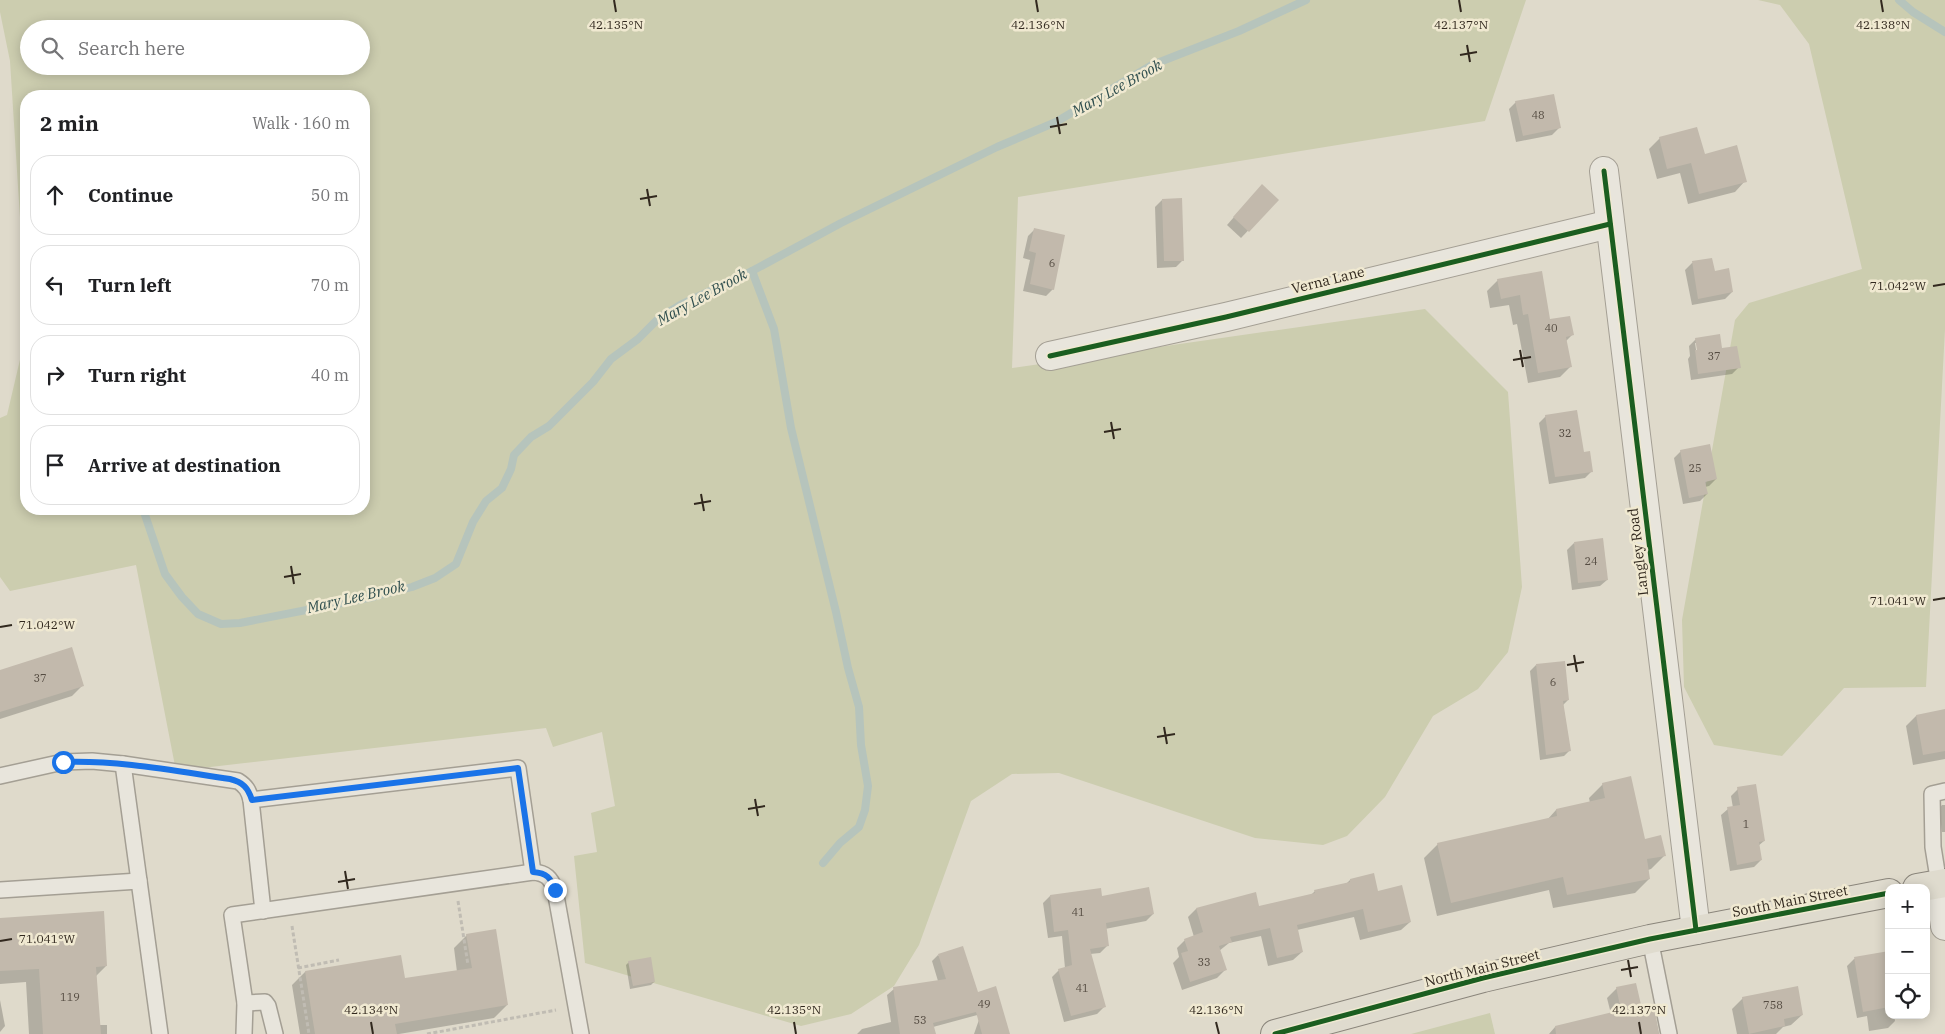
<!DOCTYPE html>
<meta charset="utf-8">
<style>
:root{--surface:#fff;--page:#f6f6f6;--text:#202124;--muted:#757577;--line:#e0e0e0}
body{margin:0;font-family:"IBM Plex Serif",serif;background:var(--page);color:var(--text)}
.controls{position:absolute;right:15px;bottom:15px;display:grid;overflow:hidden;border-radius:10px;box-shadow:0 2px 12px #0003}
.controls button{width:45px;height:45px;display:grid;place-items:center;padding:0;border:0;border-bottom:1px solid var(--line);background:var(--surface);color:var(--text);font:25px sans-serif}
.stop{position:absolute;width:15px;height:15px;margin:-11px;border:4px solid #1a73e8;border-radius:50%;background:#fff}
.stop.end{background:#1a73e8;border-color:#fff;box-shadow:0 1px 5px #0008}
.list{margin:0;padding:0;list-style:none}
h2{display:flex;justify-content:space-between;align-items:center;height:65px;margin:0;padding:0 20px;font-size:21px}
h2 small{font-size:16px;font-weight:400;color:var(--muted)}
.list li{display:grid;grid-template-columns:32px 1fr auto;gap:15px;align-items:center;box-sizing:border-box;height:80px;margin:0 10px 10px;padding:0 10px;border:1px solid var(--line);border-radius:20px}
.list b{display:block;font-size:19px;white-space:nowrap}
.list em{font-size:16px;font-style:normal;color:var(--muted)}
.icon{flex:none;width:28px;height:28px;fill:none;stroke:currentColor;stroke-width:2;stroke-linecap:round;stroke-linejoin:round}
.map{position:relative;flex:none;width:1945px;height:1034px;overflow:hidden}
.search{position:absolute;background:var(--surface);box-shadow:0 2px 12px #0003;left:20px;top:20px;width:350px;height:55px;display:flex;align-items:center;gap:12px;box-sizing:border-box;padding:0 18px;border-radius:28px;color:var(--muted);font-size:19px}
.panel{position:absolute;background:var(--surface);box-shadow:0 2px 12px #0003;left:20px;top:90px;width:350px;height:425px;border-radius:20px}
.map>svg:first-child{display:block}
</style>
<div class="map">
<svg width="1945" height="1034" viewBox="0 0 1945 1034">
<rect width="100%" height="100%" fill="#dfdacb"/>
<g fill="#cccdaf" fill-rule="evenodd">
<path d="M 0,0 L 1526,0 L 1485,121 L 1018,197 L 1012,368 L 1425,309 L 1508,392 L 1522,587 L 1508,652 L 1478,689 L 1433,716 L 1385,797 L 1347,836 L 1323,845 L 1255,838 L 1059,773 L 1012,774 L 971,801 L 919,945 L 894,986 L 851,1014 L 801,1026 L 585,963 L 574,856 L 597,852 L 591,813 L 615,806 L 602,732 L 553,747 L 546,728 L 176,771 L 136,565 L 10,591 L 0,577 L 0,418 L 7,415 L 26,334 L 26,509 L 364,509 L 364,96 L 26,96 L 26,312 L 10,61 L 0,12 ZM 29,29 L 361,29 L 361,66 L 29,66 Z"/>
<polygon points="1758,0 1945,0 1945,329 1926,687 1844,688 1782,756 1714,745 1684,687 1682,620 1735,320 1749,303 1862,269 1809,44 1780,5"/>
<polygon points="1490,1013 1495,1034 1411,1034"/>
</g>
<g fill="#0003" fill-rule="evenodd">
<polygon points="1516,102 1559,128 1552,135 1516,142 1509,109"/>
<polygon points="1660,138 1704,155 1745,181 1735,192 1688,204 1680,173 1657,179 1649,149"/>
<polygon points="1255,193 1277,200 1241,238 1227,225"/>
<polygon points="1162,200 1183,260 1176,267 1157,268 1155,207"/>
<polygon points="1035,229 1053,289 1046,296 1023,291 1030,260 1023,258 1028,236"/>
<polygon points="1711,259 1714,272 1732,292 1725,299 1692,305 1685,270 1692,263"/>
<polygon points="1541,272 1549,320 1572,335 1566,341 1571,366 1560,377 1528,383 1517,324 1513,325 1509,305 1490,308 1487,291 1498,280"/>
<path d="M 1696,339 L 1721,349 L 1739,367 L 1732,374 L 1691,380 L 1688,359 L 1690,356 L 1689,346 ZM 1695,343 L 1697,343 L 1697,356 Z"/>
<polygon points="1546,416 1582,453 1592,471 1585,478 1549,484 1539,423"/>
<polygon points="1681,451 1716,479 1709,486 1705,487 1707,494 1700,501 1683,504 1674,458"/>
<polygon points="1574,543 1607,580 1600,586 1572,590 1567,550"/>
<polygon points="1536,665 1568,700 1563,705 1570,750 1564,756 1540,760 1530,671"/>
<polygon points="0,671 82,686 72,696 0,719"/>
<polygon points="1945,711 1945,759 1913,765 1906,726 1916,716"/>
<polygon points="1603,784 1644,840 1664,856 1651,869 1648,870 1649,879 1635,893 1553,908 1549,890 1437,916 1424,858 1438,844 1547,820 1556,810 1590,803 1589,798"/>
<polygon points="1738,789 1764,841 1758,846 1761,860 1754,867 1730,871 1721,815 1728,809 1733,808 1731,796"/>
<polygon points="1942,805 1945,805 1945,832 1942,832 1939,809"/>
<polygon points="1350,880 1377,892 1410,922 1401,930 1360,940 1354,917 1297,930 1302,952 1293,960 1268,966 1261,936 1229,943 1219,951 1225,970 1217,978 1182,990 1173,963 1179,957 1177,948 1185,940 1194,937 1188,917 1196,909 1258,907 1311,895 1315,891 1346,884"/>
<polygon points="1100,890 1101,898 1153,914 1146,921 1105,929 1107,946 1100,953 1090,954 1104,1007 1097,1014 1064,1022 1052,977 1059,970 1065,968 1062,936 1048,938 1043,903 1050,896"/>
<polygon points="0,926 106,966 96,976 99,1025 107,1025 107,1034 29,1034 26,982 0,984"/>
<polygon points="467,935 507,1005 494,1018 399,1034 300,1034 292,985 305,972 404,980 457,972 454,948"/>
<polygon points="1889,953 1889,1015 1894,1015 1895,1021 1888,1028 1869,1031 1867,1016 1857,1018 1847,966 1854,959"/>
<polygon points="938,955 977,993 1009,1034 974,1034 981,1014 933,1027 935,1034 857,1034 862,1029 891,1022 887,995 894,989 938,981 932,961"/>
<polygon points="629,962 654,982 651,985 630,989 626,965"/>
<polygon points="1617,988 1641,1010 1653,1007 1659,1034 1549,1034 1555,1027 1611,1014 1607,998"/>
<polygon points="1743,998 1802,1015 1791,1025 1783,1027 1776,1034 1737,1034 1732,1009"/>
<polygon points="0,1000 5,1026 0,1032"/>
</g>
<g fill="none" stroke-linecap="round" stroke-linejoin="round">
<g stroke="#b6c4bc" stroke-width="8">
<polyline points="1899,0 1913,12 1945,32"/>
<polyline points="752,271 774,329 791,428 836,612 848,668 859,707 861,745 868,786 865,810 859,827 840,843 823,863"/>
<polyline points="143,509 165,574 182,597 198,614 221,624 240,623 373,597 412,587 435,578 456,564 473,522 486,501 502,488 511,469 514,455 531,437 549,426 593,382 611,359 638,339 659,318 682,304 752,271 841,223 997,147 1056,122 1152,65 1239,31 1306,0"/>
</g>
</g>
<g fill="#c2b9ac">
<polygon points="1554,94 1561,128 1523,136 1515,101"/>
<polygon points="1697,127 1705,154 1737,145 1747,182 1699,194 1691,163 1667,169 1659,137"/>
<polygon points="1262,184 1279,200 1249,232 1233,217"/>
<polygon points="1182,198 1184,261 1164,261 1162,199"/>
<polygon points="1034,228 1065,235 1054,290 1030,284 1036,253 1029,251"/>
<polygon points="1712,258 1715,271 1729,268 1733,292 1698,299 1692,261"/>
<polygon points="1542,271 1550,319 1570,316 1574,335 1566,337 1572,367 1538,373 1528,314 1523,315 1520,295 1501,299 1497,279"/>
<polygon points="1720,334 1722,348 1737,346 1741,368 1698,374 1695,350 1697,350 1695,338"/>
<polygon points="1577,410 1584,452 1590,451 1593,472 1555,477 1545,415"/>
<polygon points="1710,444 1717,479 1705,482 1708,494 1689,498 1680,450"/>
<polygon points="1603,538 1608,580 1578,583 1574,542"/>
<polygon points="72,647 84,686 0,712 0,670"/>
<polygon points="1565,661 1569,700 1563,701 1571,751 1546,755 1536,664"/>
<polygon points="1945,709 1945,751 1923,755 1916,715"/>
<polygon points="1631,776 1645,839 1661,835 1666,856 1647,859 1650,879 1567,895 1563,877 1451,903 1437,843 1557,816 1556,809 1605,798 1602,783"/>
<polygon points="1756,784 1765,841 1759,842 1762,860 1737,865 1727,807 1740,805 1737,787"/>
<polygon points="1374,873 1378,891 1402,885 1411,922 1368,932 1363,909 1297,925 1303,952 1277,958 1270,928 1230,937 1232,942 1219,946 1227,970 1190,982 1181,953 1188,951 1184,939 1203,932 1196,908 1256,892 1259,906 1315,893 1314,890 1350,882 1350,879"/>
<polygon points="1149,887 1154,914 1106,923 1109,946 1090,949 1106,1007 1071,1016 1058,969 1072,965 1068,930 1054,932 1050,895 1101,888 1102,896"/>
<polygon points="104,911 107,966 96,967 101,1034 43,1034 39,969 0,971 0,918"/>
<polygon points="496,929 508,1005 395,1024 397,1034 315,1034 305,971 401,955 405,978 472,968 466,934"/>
<polygon points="963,946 978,992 996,986 1010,1034 982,1034 976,1012 933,1023 936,1034 900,1034 893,987 946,979 938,954"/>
<polygon points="1889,951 1889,1007 1863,1012 1854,957"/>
<polygon points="651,957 655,982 633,986 628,961"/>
<polygon points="1636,983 1642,1009 1654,1006 1659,1034 1556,1034 1555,1026 1621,1010 1616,987"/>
<polygon points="1798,986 1803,1015 1784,1019 1785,1026 1749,1034 1742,997"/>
</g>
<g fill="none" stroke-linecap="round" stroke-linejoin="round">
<g stroke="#a49f94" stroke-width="18">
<g id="service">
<polyline points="123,764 160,1034"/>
<path d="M 0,776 L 63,762 L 92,761 L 123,764 L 238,781 C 246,786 249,791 251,800"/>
<polyline points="1939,884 1933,847 1932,794 1945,791"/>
<polyline points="0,890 139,881"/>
<polyline points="263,911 251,800 518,768 533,872"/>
<polyline points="1650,939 1669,1034"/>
<polyline points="245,1003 265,1002 268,1006 275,1034"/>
<path d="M 244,1034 L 245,1003 L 232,915 L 533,872 C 546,873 551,878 555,890 L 581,1034"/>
</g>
</g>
<g stroke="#a49f94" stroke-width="30">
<g id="minor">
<polyline points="1604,171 1696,930"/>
<polyline points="1050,356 1226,317 1610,224"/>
<polyline points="1939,884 1945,926"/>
</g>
</g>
<g stroke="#8a857b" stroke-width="30">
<g id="primary">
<polyline points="1917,888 1945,883"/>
<polyline points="1275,1034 1483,978 1650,939 1889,893"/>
</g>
</g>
<g stroke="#c0bcb3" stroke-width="3" stroke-dasharray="4 2.5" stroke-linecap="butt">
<polyline points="458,901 468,965"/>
<polyline points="292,926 309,1034"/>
<polyline points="298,968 339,960"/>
<polyline points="427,1034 556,1010"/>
</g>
<use href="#service" stroke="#e8e5dc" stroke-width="15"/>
<use href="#minor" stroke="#e8e5dc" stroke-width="28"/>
<use href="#primary" stroke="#dfdbce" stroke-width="28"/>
<g stroke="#f0e9d1" stroke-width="8">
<g id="cycleway">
<polyline points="1604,171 1696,930"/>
<polyline points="1050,356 1226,317 1610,224"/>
<polyline points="1275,1034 1483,978 1650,939 1889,893"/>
</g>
</g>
<use href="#cycleway" stroke="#1b5e20" stroke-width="5"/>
</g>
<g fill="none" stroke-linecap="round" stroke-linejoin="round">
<path stroke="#1a73e8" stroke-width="6" d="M 63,762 C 119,760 175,771 230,779 C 243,782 248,788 252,800 L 518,768 L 533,872 C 547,873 551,878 555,890"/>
</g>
<path fill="none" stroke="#31281e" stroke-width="2" d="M 614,0 L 616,12M 1036,0 L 1038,12M 1459,0 L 1461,12M 1881,0 L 1883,12M 1467,45 L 1470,62M 1460,55 L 1477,52M 1057,117 L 1060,134M 1050,127 L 1067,124M 647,189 L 650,206M 640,199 L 657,196M 1933,286 L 1945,284M 1520,350 L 1523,367M 1513,360 L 1531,357M 1111,422 L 1114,439M 1104,432 L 1121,429M 701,494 L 704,511M 694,504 L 711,501M 291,566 L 294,584M 284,577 L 301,574M 1933,600 L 1945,598M 0,627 L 12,625M 1574,655 L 1577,672M 1567,665 L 1584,662M 1164,727 L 1167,744M 1157,737 L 1175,734M 755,799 L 758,816M 748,809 L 765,806M 345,871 L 348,889M 338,882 L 355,879M 0,941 L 12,939M 1628,960 L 1631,977M 1621,970 L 1638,967M 371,1022 L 373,1034M 794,1022 L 796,1034M 1216,1022 L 1219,1034M 1639,1022 L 1641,1034"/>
<g text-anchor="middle" stroke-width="5" stroke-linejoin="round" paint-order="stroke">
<g font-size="11" fill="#554c42">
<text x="1538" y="119">48</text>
<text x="1052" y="267">6</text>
<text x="1551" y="332">40</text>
<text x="1714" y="360">37</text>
<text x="1565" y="437">32</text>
<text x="1695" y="472">25</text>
<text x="1591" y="565">24</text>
<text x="40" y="682">37</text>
<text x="1553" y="686">6</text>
<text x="1746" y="828">1</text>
<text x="1078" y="916">41</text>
<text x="1204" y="966">33</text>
<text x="1082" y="992">41</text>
<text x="70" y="1001">119</text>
<text x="984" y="1008">49</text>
<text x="1773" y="1009">758</text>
<text x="920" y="1024">53</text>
</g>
<g font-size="14" fill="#31281e" stroke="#f0e9d1">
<text transform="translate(1328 280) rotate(-14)" y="5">Verna Lane</text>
<text transform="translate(1638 552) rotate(-97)" y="5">Langley Road</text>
<text transform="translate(1790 901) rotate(-11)" y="5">South Main Street</text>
<text transform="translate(1482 968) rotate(-14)" y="5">North Main Street</text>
</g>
<g font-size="15" font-style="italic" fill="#2f4e4e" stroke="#f0e9d1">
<text transform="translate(1117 88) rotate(-29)" y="5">Mary Lee Brook</text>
<text transform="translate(702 297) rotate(-29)" y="5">Mary Lee Brook</text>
<text transform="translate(356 597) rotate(-13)" y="5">Mary Lee Brook</text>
</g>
</g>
<g font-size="12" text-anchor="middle" fill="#31281e" stroke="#f0e9d1" stroke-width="5" stroke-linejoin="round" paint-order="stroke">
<text x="616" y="29">42.135°N</text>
<text x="1038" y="29">42.136°N</text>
<text x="1461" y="29">42.137°N</text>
<text x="1883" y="29">42.138°N</text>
<text x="1898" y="290">71.042°W</text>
<text x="1898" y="605">71.041°W</text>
<text x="47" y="629">71.042°W</text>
<text x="47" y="943">71.041°W</text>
<text x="371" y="1014">42.134°N</text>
<text x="794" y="1014">42.135°N</text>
<text x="1216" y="1014">42.136°N</text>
<text x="1639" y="1014">42.137°N</text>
</g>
</svg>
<div class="controls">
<button>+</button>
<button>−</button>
<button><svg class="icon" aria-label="locate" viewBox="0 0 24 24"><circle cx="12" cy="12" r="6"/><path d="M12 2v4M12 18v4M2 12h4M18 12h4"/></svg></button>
</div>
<div class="stop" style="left:63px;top:762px"></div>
<div class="stop end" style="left:555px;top:890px"></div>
<div class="search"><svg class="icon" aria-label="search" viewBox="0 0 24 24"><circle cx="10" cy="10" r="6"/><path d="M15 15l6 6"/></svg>Search here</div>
<section class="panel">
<h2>2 min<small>Walk · 160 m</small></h2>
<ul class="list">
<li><svg class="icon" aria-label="ahead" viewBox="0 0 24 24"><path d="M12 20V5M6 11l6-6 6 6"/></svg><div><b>Continue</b></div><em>50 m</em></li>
<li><svg class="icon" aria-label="left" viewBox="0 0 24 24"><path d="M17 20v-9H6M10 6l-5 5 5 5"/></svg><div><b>Turn left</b></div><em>70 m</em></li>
<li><svg class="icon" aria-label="right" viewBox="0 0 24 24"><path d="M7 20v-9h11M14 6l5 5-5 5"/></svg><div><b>Turn right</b></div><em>40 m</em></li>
<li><svg class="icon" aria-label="arrive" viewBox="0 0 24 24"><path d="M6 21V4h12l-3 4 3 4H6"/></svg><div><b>Arrive at destination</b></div></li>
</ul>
</section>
</div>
